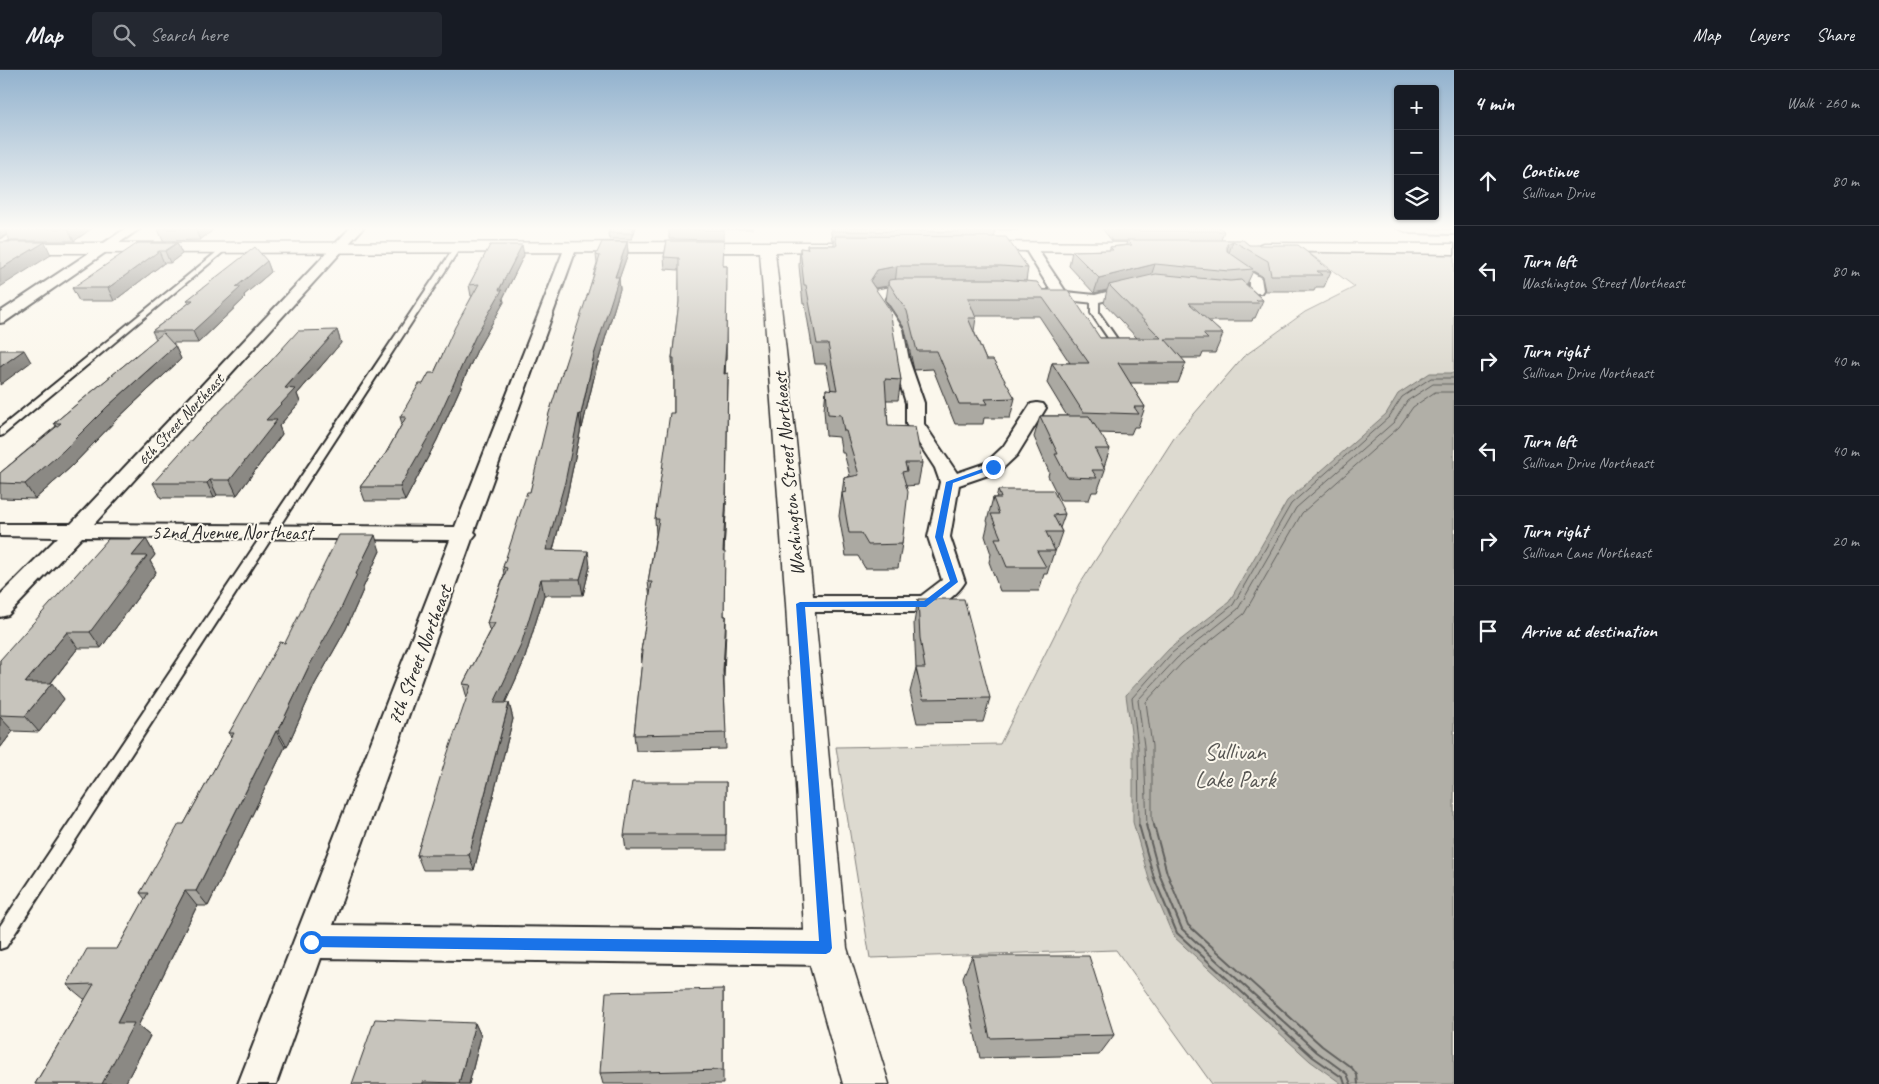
<!DOCTYPE html>
<meta charset="utf-8">
<style>
:root{--surface:#171b24;--page:#242831;--text:#f1f3f6;--muted:#9ea1a6;--line:#363941}
body{margin:0;font-family:Caveat,sans-serif;background:var(--page);color:var(--text)}
.controls{position:absolute;right:15px;top:15px;display:grid;overflow:hidden;border-radius:5px;box-shadow:0 1px 4px #0004}
.controls button{width:45px;height:45px;display:grid;place-items:center;padding:0;border:0;border-bottom:1px solid var(--line);background:var(--surface);color:var(--text);font:25px sans-serif}
.stop{position:absolute;width:15px;height:15px;margin:-11px;border:4px solid #1a73e8;border-radius:50%;background:#fff}
.stop.end{background:#1a73e8;border-color:#fff;box-shadow:0 1px 5px #0008}
.list{margin:0;padding:0;list-style:none}
h2{display:flex;justify-content:space-between;align-items:center;height:65px;margin:0;padding:0 20px;font-size:21px}
h2 small{font-size:16px;font-weight:400;color:var(--muted)}
.list li{display:grid;grid-template-columns:32px 1fr auto;gap:15px;align-items:center;box-sizing:border-box;height:90px;padding:0 20px;border-top:1px solid var(--line)}
.list b{display:block;font-size:19px;white-space:nowrap}
.list p{margin:0;font-size:16px;white-space:nowrap;color:var(--muted)}
.list em{font-size:16px;font-style:normal;color:var(--muted)}
.icon{flex:none;width:28px;height:28px;fill:none;stroke:currentColor;stroke-width:2;stroke-linecap:round;stroke-linejoin:round}
.map{position:relative;flex:none;width:1454px;height:1014px;overflow:hidden}
header{display:flex;align-items:center;gap:30px;box-sizing:border-box;height:70px;padding:0 25px;background:var(--surface);border-bottom:1px solid var(--line)}
header strong{font-size:24px}
nav{display:flex;gap:28px;margin-inline-start:auto;font-size:18px}
.search{width:350px;height:45px;background:var(--page);display:flex;align-items:center;gap:12px;box-sizing:border-box;padding:0 18px;border-radius:5px;color:var(--muted);font-size:19px}
main{display:flex}
aside{flex:1;background:var(--surface)}
.map>svg:first-child{display:block}
</style>
<header>
<strong>Map</strong>
<div class="search"><svg class="icon" aria-label="search" viewBox="0 0 24 24"><circle cx="10" cy="10" r="6"/><path d="M15 15l6 6"/></svg>Search here</div>
<nav><a>Map</a><a>Layers</a><a>Share</a></nav>
</header>
<main>
<div class="map">
<svg width="1454" height="1014" viewBox="0 0 1454 1014">
<rect width="100%" height="100%" fill="#fbf7ec"/>
<filter id="ink" filterUnits="userSpaceOnUse"><feTurbulence type="fractalNoise" baseFrequency=".02" numOctaves="2"/><feDisplacementMap in="SourceGraphic" scale="10" xChannelSelector="R" yChannelSelector="G"/><feConvolveMatrix kernelMatrix="1 2 1 2 8 2 1 2 1" color-interpolation-filters="sRGB"/></filter>
<g filter="url(#ink)">
<polygon fill="#dddad0" stroke="#84827e" points="1309,183 1454,183 1454,1014 1212,1014 1116,880 870,888 836,677 1000,674 1080,514 1176,365 1243,287 1305,242 1355,217"/>
<polygon fill="#b1afa7" stroke="#7b7a75" points="1430,303 1454,303 1454,1014 1342,1014 1310,991 1173,866 1149,809 1133,752 1133,677 1126,625 1169,579 1229,532 1287,431 1386,344 1398,324"/>
<g fill="none" stroke-linecap="round" stroke-linejoin="round">
<g stroke="#61605d" stroke-width="1">
<polyline points="1139,756 1138,677 1132,628 1172,583 1233,535 1291,434 1389,347 1402,327 1431,308 1454,308"/>
<polyline points="1147,756 1144,676 1138,630 1177,588 1238,539 1296,438 1394,352 1407,331 1433,314 1454,314"/>
<polyline points="1154,756 1152,749 1152,676 1146,632 1182,593 1244,544 1302,443 1399,357 1413,337 1435,322 1454,322"/>
</g>
<g stroke="#61605d" stroke-width="2">
<polyline points="1139,755 1154,808 1177,863 1313,987 1343,1008 1345,1014"/>
<polyline points="1146,755 1160,806 1182,859 1317,982 1347,1004 1351,1014"/>
<polyline points="1154,755 1167,803 1188,855 1322,976 1352,998 1357,1005 1358,1014"/>
</g>
<g stroke="#2b2b2b" stroke-width="4">
<g id="lane">
<polygon points="23,157 31,157 0,175 0,170"/>
<polygon points="1395,157 1454,160 1454,164 1410,163"/>
<polygon points="457,176 460,178 6,877 0,879 0,856 454,178"/>
<polygon points="223,177 228,178 3,365 0,366 0,358"/>
<polygon points="1095,227 1099,229 1099,243 1124,279 1123,281 1117,281 1091,243 1091,229"/>
</g>
</g>
<g stroke="#2b2b2b" stroke-width="4">
<g id="street">
<polygon points="128,157 142,157 5,252 0,253 0,242"/>
<polygon points="351,157 364,157 94,454 455,457 563,182 558,176 560,173 568,173 575,182 474,462 476,464 472,469 333,855 826,861 838,866 843,878 838,890 826,895 321,888 276,1014 238,1014 450,470 82,467 8,545 0,547 0,525 58,467 0,466 0,454 71,454"/>
<polygon points="1030,173 1034,174 1066,222 1095,225 1134,215 1141,219 1139,222 1095,233 1037,227 1035,224 1037,221 1051,221 1024,177"/>
<polygon points="1228,188 1261,208 1263,220 1261,223 1217,225 1215,222 1217,219 1249,216 1249,212 1223,195 1222,192 1223,189"/>
<path d="M 895,216 L 918,216 L 925,220 L 918,224 L 886,226 L 884,230 L 903,259 L 909,290 L 924,333 L 924,354 L 957,403 L 986,393 L 1003,377 L 1031,334 L 1037,333 L 1043,334 L 1046,338 L 1017,385 L 1000,401 L 959,415 L 950,467 L 965,512 C 958,524 940,538 926,542 L 800,542 L 792,540 L 788,534 L 792,528 L 800,526 L 921,526 L 942,510 L 928,467 L 940,412 L 935,398 L 906,354 L 906,333 L 893,290 L 889,259 L 870,230 L 875,220 Z"/>
</g>
</g>
<g stroke="#2b2b2b" stroke-width="3">
<g id="secondary">
<polygon points="845,172 850,174 853,177 850,180 775,182 814,534 847,878 889,1014 843,1014 805,878 786,534 760,182 0,183 0,173"/>
<polygon points="976,172 1148,173 1153,175 1156,178 1153,181 1148,183 971,180 968,177 971,174"/>
<polygon points="1263,173 1454,174 1454,184 1258,181 1255,178 1258,175"/>
</g>
</g>
<use href="#lane" fill="#fbf7ec" fill-rule="evenodd"/>
<use href="#street" fill="#fbf7ec" fill-rule="evenodd"/>
<use href="#secondary" fill="#fbf7ec" fill-rule="evenodd"/>
</g>
<g fill="#aba9a2" stroke="#2b2b2b">
<polygon points="0,157 94,157 74,171 10,171 7,164"/>
<polygon points="161,157 217,157 200,170 163,171 158,159"/>
<polygon points="636,157 632,169 609,169 608,163"/>
<polygon points="669,157 752,157 752,159 724,159 724,170 669,169"/>
<polygon points="830,157 1018,157 1018,160 994,160 995,162 994,167 1028,198 1026,211 1043,220 1100,268 1137,268 1104,233 1107,220 1094,223 1069,196 1072,181 1110,180 1110,177 1126,175 1127,171 1112,171 1101,157 1219,157 1224,161 1221,170 1243,170 1249,175 1331,201 1324,217 1316,217 1314,221 1265,221 1262,206 1253,201 1247,214 1246,214 1263,230 1255,248 1253,248 1252,251 1208,251 1223,264 1215,283 1203,283 1201,288 1181,288 1186,293 1178,313 1130,313 1145,337 1138,357 1134,357 1131,364 1099,363 1110,379 1104,397 1105,400 1097,422 1092,422 1089,430 1060,430 1048,406 1049,402 1034,367 1040,346 1067,346 1047,313 1052,293 1070,293 1039,246 976,246 976,248 974,261 986,290 1015,328 1010,348 984,348 983,354 955,354 933,299 914,300 905,259 886,230 888,216 875,218 901,310 898,330 886,330 888,356 922,393 918,415 906,416 902,474 898,498 865,498 858,486 846,486 839,446 844,408 850,406 844,383 842,383 839,367 826,366 824,340 826,319 831,320 826,294 815,294 805,234 803,234 799,196 800,178 807,179 807,175 834,175 834,170 832,170"/>
<polygon points="667,171 724,196 727,196 726,286 725,304 726,441 724,482 724,546 726,546 724,611 726,679 636,681 634,665 642,592 641,581 650,528 648,512 656,464 655,449 674,343 674,302 673,302 672,288 679,232 679,200 665,199 664,187"/>
<polygon points="627,172 628,183 619,209 620,219 596,299 582,358 581,358 567,426 553,480 590,496 583,525 544,525 524,591 505,633 509,633 513,649 474,800 423,800 417,785 467,628 463,614 490,562 487,553 504,505 503,497 530,422 597,193 596,185"/>
<polygon points="177,173 182,184 170,193 164,193 114,231 79,231 72,218"/>
<polygon points="524,185 503,228 504,232 477,280 437,370 405,431 365,431 360,417 386,383 402,354 400,347 423,314 434,303 472,226 471,226 469,215"/>
<polygon points="267,191 271,202 244,225 245,228 198,273 173,273 175,276 181,289 116,350 72,396 35,429 0,428 0,403 56,356 54,353 156,269 152,261 189,233 187,230"/>
<polygon points="337,260 341,273 297,324 300,332 279,356 282,364 237,425 217,425 214,428 161,428 153,413"/>
<polygon points="998,420 1065,444 1060,458 1062,462 1054,485 1053,485 1047,504 1044,504 1039,521 1000,521 989,492 991,484 985,466 988,453 987,451 993,428 996,428"/>
<polygon points="146,469 155,485 150,491 156,502 101,578 78,578 51,613 64,629 39,662 13,661 0,678 0,590"/>
<polygon points="380,481 363,518 363,520 346,559 315,614 287,677 285,677 208,836 197,836 138,956 150,966 125,1014 35,1014 85,929 84,929 67,915 117,879 145,829 140,823 184,754 232,667 229,663 285,573"/>
<polygon points="918,529 990,628 983,652 917,653 910,622 916,598 914,553"/>
<polygon points="726,712 726,780 626,780 624,765"/>
<polygon points="972,886 1114,965 1099,985 980,988 963,907"/>
<polygon points="723,919 723,1014 603,1014 600,1003"/>
<polygon points="475,953 481,966 469,1014 352,1014"/>
</g>
<g fill="#8b8984" stroke="#2b2b2b">
<polygon points="0,157 19,157 4,159 7,164 0,168"/>
<polygon points="70,157 94,157 74,171 68,159"/>
<polygon points="198,157 217,157 200,170 195,159"/>
<polygon points="634,157 636,157 632,169 632,163"/>
<polygon points="1233,171 1228,186 1227,174"/>
<polygon points="45,172 51,185 0,217 0,199"/>
<polygon points="627,172 628,183 619,209 620,219 596,299 582,358 581,344 594,285 615,207"/>
<polygon points="177,173 182,184 170,193 165,181"/>
<polygon points="522,175 524,185 503,228 504,232 477,280 437,370 405,431 400,417 475,267"/>
<polygon points="159,181 164,193 114,231 108,218"/>
<polygon points="267,191 271,202 244,225 245,228 198,273 193,261 236,217"/>
<polygon points="1155,194 1150,209 1109,215 1107,220 1094,223 1099,208"/>
<polygon points="897,196 895,214 888,212 888,216 875,218 870,211 877,200"/>
<polygon points="337,260 341,273 297,324 300,332 279,356 282,364 237,425 230,410 285,318"/>
<polygon points="726,273 726,286 724,318 724,304"/>
<polygon points="175,276 181,289 116,350 72,396 35,429 25,414 108,336"/>
<polygon points="24,280 31,292 0,315 0,297"/>
<polygon points="728,303 726,441 723,498 723,482"/>
<polygon points="579,344 581,358 567,426 549,495 546,480"/>
<polygon points="210,410 217,425 214,428 207,413"/>
<polygon points="375,465 380,481 363,518 363,520 346,559 315,614 287,677 278,661 308,598"/>
<polygon points="146,469 155,485 150,491 156,502 101,578 90,562 132,486"/>
<polygon points="588,481 590,496 583,525 580,509"/>
<polygon points="541,509 544,525 524,591 498,649 494,633"/>
<polygon points="726,546 726,562 723,617 723,601"/>
<polygon points="67,562 78,578 38,629 25,613"/>
<polygon points="52,613 64,629 39,662 25,646"/>
<polygon points="509,633 513,649 474,800 469,785"/>
<polygon points="0,647 13,661 0,678"/>
<polygon points="276,661 285,677 208,836 196,821"/>
<polygon points="185,821 197,836 138,956 150,966 125,1014 102,1014 117,953"/>
<polygon points="475,953 481,966 469,1014 460,1014 459,1013"/>
</g>
<g fill="#c7c4bc" stroke="#2b2b2b">
<polygon points="7,157 70,157 68,159 4,159"/>
<polygon points="161,157 198,157 195,159 158,159"/>
<polygon points="611,157 634,157 632,163 608,163"/>
<rect x="669" y="157" width="55" height="3"/>
<polygon points="832,157 993,157 995,162 832,161"/>
<polygon points="1112,157 1219,157 1224,161 1115,161"/>
<polygon points="835,166 1006,167 1028,198 1001,196 897,196 877,200 870,211 890,240 901,310 885,309 888,356 915,357 922,393 905,393 907,401 902,402 908,422 902,474 868,475 861,463 849,463 842,423 846,422 844,408 859,405 846,361 844,361 841,345 828,344 826,319 837,320 828,274 817,274 806,215 804,215 800,178 808,179 807,175 837,175"/>
<polygon points="1127,170 1243,170 1249,175 1298,175 1331,201 1317,201 1322,205 1271,205 1268,191 1233,171 1227,174 1227,181 1253,199 1229,201 1155,194 1099,208 1072,181 1113,180 1110,177 1132,175"/>
<polygon points="667,171 724,171 723,196 727,196 726,273 724,304 728,303 726,426 723,482 725,482 724,546 726,546 723,601 726,663 634,665 643,581 641,581 652,512 648,512 659,449 655,449 670,343 674,343 674,288 672,288 679,232 679,188 664,187"/>
<polygon points="0,172 45,172 0,199"/>
<polygon points="602,172 627,172 615,207 619,207 594,285 581,344 579,344 565,412 546,480 588,481 580,509 541,509 521,575 494,633 509,633 469,785 417,785 446,688 471,615 463,614 495,553 487,553 507,498 503,497 527,422 530,422 549,343 600,186 596,185"/>
<polygon points="138,173 177,173 165,181 159,181 108,218 72,218"/>
<polygon points="490,175 522,175 499,220 502,220 475,267 434,357 400,417 360,417 386,383 406,347 400,347 419,314 423,314 429,303 434,303 455,257 479,214 469,215"/>
<polygon points="255,177 267,191 236,217 241,217 193,261 152,261 193,230 187,230"/>
<polygon points="1156,204 1230,211 1241,210 1263,230 1256,230 1259,233 1189,233 1223,264 1203,264 1208,269 1165,269 1186,293 1118,293 1145,337 1134,337 1139,344 1083,342 1052,293 1089,293 1043,228 968,228 976,248 968,248 986,290 993,290 1015,328 985,329 988,334 959,334 937,281 917,281 907,241 888,212 889,210 898,209 1001,209 1037,212 1043,220 1068,220 1100,268 1161,268 1109,215"/>
<polygon points="337,260 285,318 295,319 266,350 277,350 230,410 210,410 207,413 153,413 196,365 270,292 298,261"/>
<polygon points="163,263 175,276 108,336 63,381 25,414 0,413 0,403 61,353 54,353"/>
<polygon points="0,280 24,280 0,297"/>
<polygon points="1040,346 1089,346 1110,379 1095,379 1105,400 1092,400 1097,408 1067,407 1055,384 1058,384"/>
<polygon points="998,420 1053,420 1065,444 1053,445 1062,462 1046,462 1055,481 1037,481 1046,497 1007,497 995,468 1001,468 991,444 999,444 993,428 1001,428"/>
<polygon points="339,465 375,465 356,504 357,504 339,543 308,598 278,661 276,661 196,821 185,821 117,953 134,953 102,1014 35,1014 94,914 67,915 87,879 117,879 148,823 140,823 179,754 184,754 234,663 229,663 280,572 285,573"/>
<polygon points="108,469 146,469 132,486 147,486 90,562 67,562 25,613 52,613 25,646 0,645 0,590"/>
<polygon points="918,529 964,529 990,628 923,629 916,598 925,598 920,568"/>
<polygon points="632,712 726,712 726,765 624,765"/>
<polygon points="972,886 1089,886 1114,965 990,968"/>
<polygon points="723,919 723,1000 600,1003 606,922"/>
<polygon points="375,949 475,953 459,1013 423,1012 423,1014 352,1014"/>
</g>
</g>
<linearGradient id="sky" x2="0" y2="1"><stop stop-color="#92b2ce"/><stop offset="0.53" stop-color="#fdfbf6"/><stop offset="1" stop-color="#fdfbf6" stop-opacity="0"/></linearGradient>
<rect width="1454" height="299" fill="url(#sky)"/>
<polygon fill="#1a73e8" points="993,395 996,397 995,398 953,413 943,467 958,512 926,537 805,537 832,878 830,882 826,884 311,877 307,876 305,872 307,867 311,866 819,871 796,534 800,532 924,531 950,511 935,467 946,412"/>
<g text-anchor="middle" stroke-width="4" stroke-linejoin="round" paint-order="stroke">
<g font-size="16" fill="#2b2b2b" stroke="#fbf7ec">
<text transform="translate(180 349) rotate(-47)" y="6">6th Street Northeast</text>
</g>
<g font-size="20" fill="#2b2b2b" stroke="#fbf7ec">
<text transform="translate(788 404) rotate(-95)" y="7">Washington Street Northeast</text>
<text x="232" y="469">52nd Avenue Northeast</text>
<text transform="translate(419 585) rotate(-69)" y="7">7th Street Northeast</text>
</g>
<g font-size="24" fill="#585754" stroke="#fbf7ec">
<text x="1235" y="689">Sullivan<tspan x="1235" dy="28">Lake Park</tspan></text>
</g>
</g>
</svg>
<div class="controls">
<button>+</button>
<button>−</button>
<button><svg class="icon" aria-label="layers" viewBox="0 0 24 24"><path d="M12 4l9 5-9 5-9-5zM3 14l9 5 9-5"/></svg></button>
</div>
<div class="stop" style="left:311px;top:872px"></div>
<div class="stop end" style="left:993px;top:397px"></div>
</div>
<aside>
<h2>4 min<small>Walk · 260 m</small></h2>
<ul class="list">
<li><svg class="icon" aria-label="ahead" viewBox="0 0 24 24"><path d="M12 20V5M6 11l6-6 6 6"/></svg><div><b>Continue</b><p>Sullivan Drive</p></div><em>80 m</em></li>
<li><svg class="icon" aria-label="left" viewBox="0 0 24 24"><path d="M17 20v-9H6M10 6l-5 5 5 5"/></svg><div><b>Turn left</b><p>Washington Street Northeast</p></div><em>80 m</em></li>
<li><svg class="icon" aria-label="right" viewBox="0 0 24 24"><path d="M7 20v-9h11M14 6l5 5-5 5"/></svg><div><b>Turn right</b><p>Sullivan Drive Northeast</p></div><em>40 m</em></li>
<li><svg class="icon" aria-label="left" viewBox="0 0 24 24"><path d="M17 20v-9H6M10 6l-5 5 5 5"/></svg><div><b>Turn left</b><p>Sullivan Drive Northeast</p></div><em>40 m</em></li>
<li><svg class="icon" aria-label="right" viewBox="0 0 24 24"><path d="M7 20v-9h11M14 6l5 5-5 5"/></svg><div><b>Turn right</b><p>Sullivan Lane Northeast</p></div><em>20 m</em></li>
<li><svg class="icon" aria-label="arrive" viewBox="0 0 24 24"><path d="M6 21V4h12l-3 4 3 4H6"/></svg><div><b>Arrive at destination</b></div></li>
</ul>
</aside>
</main>
